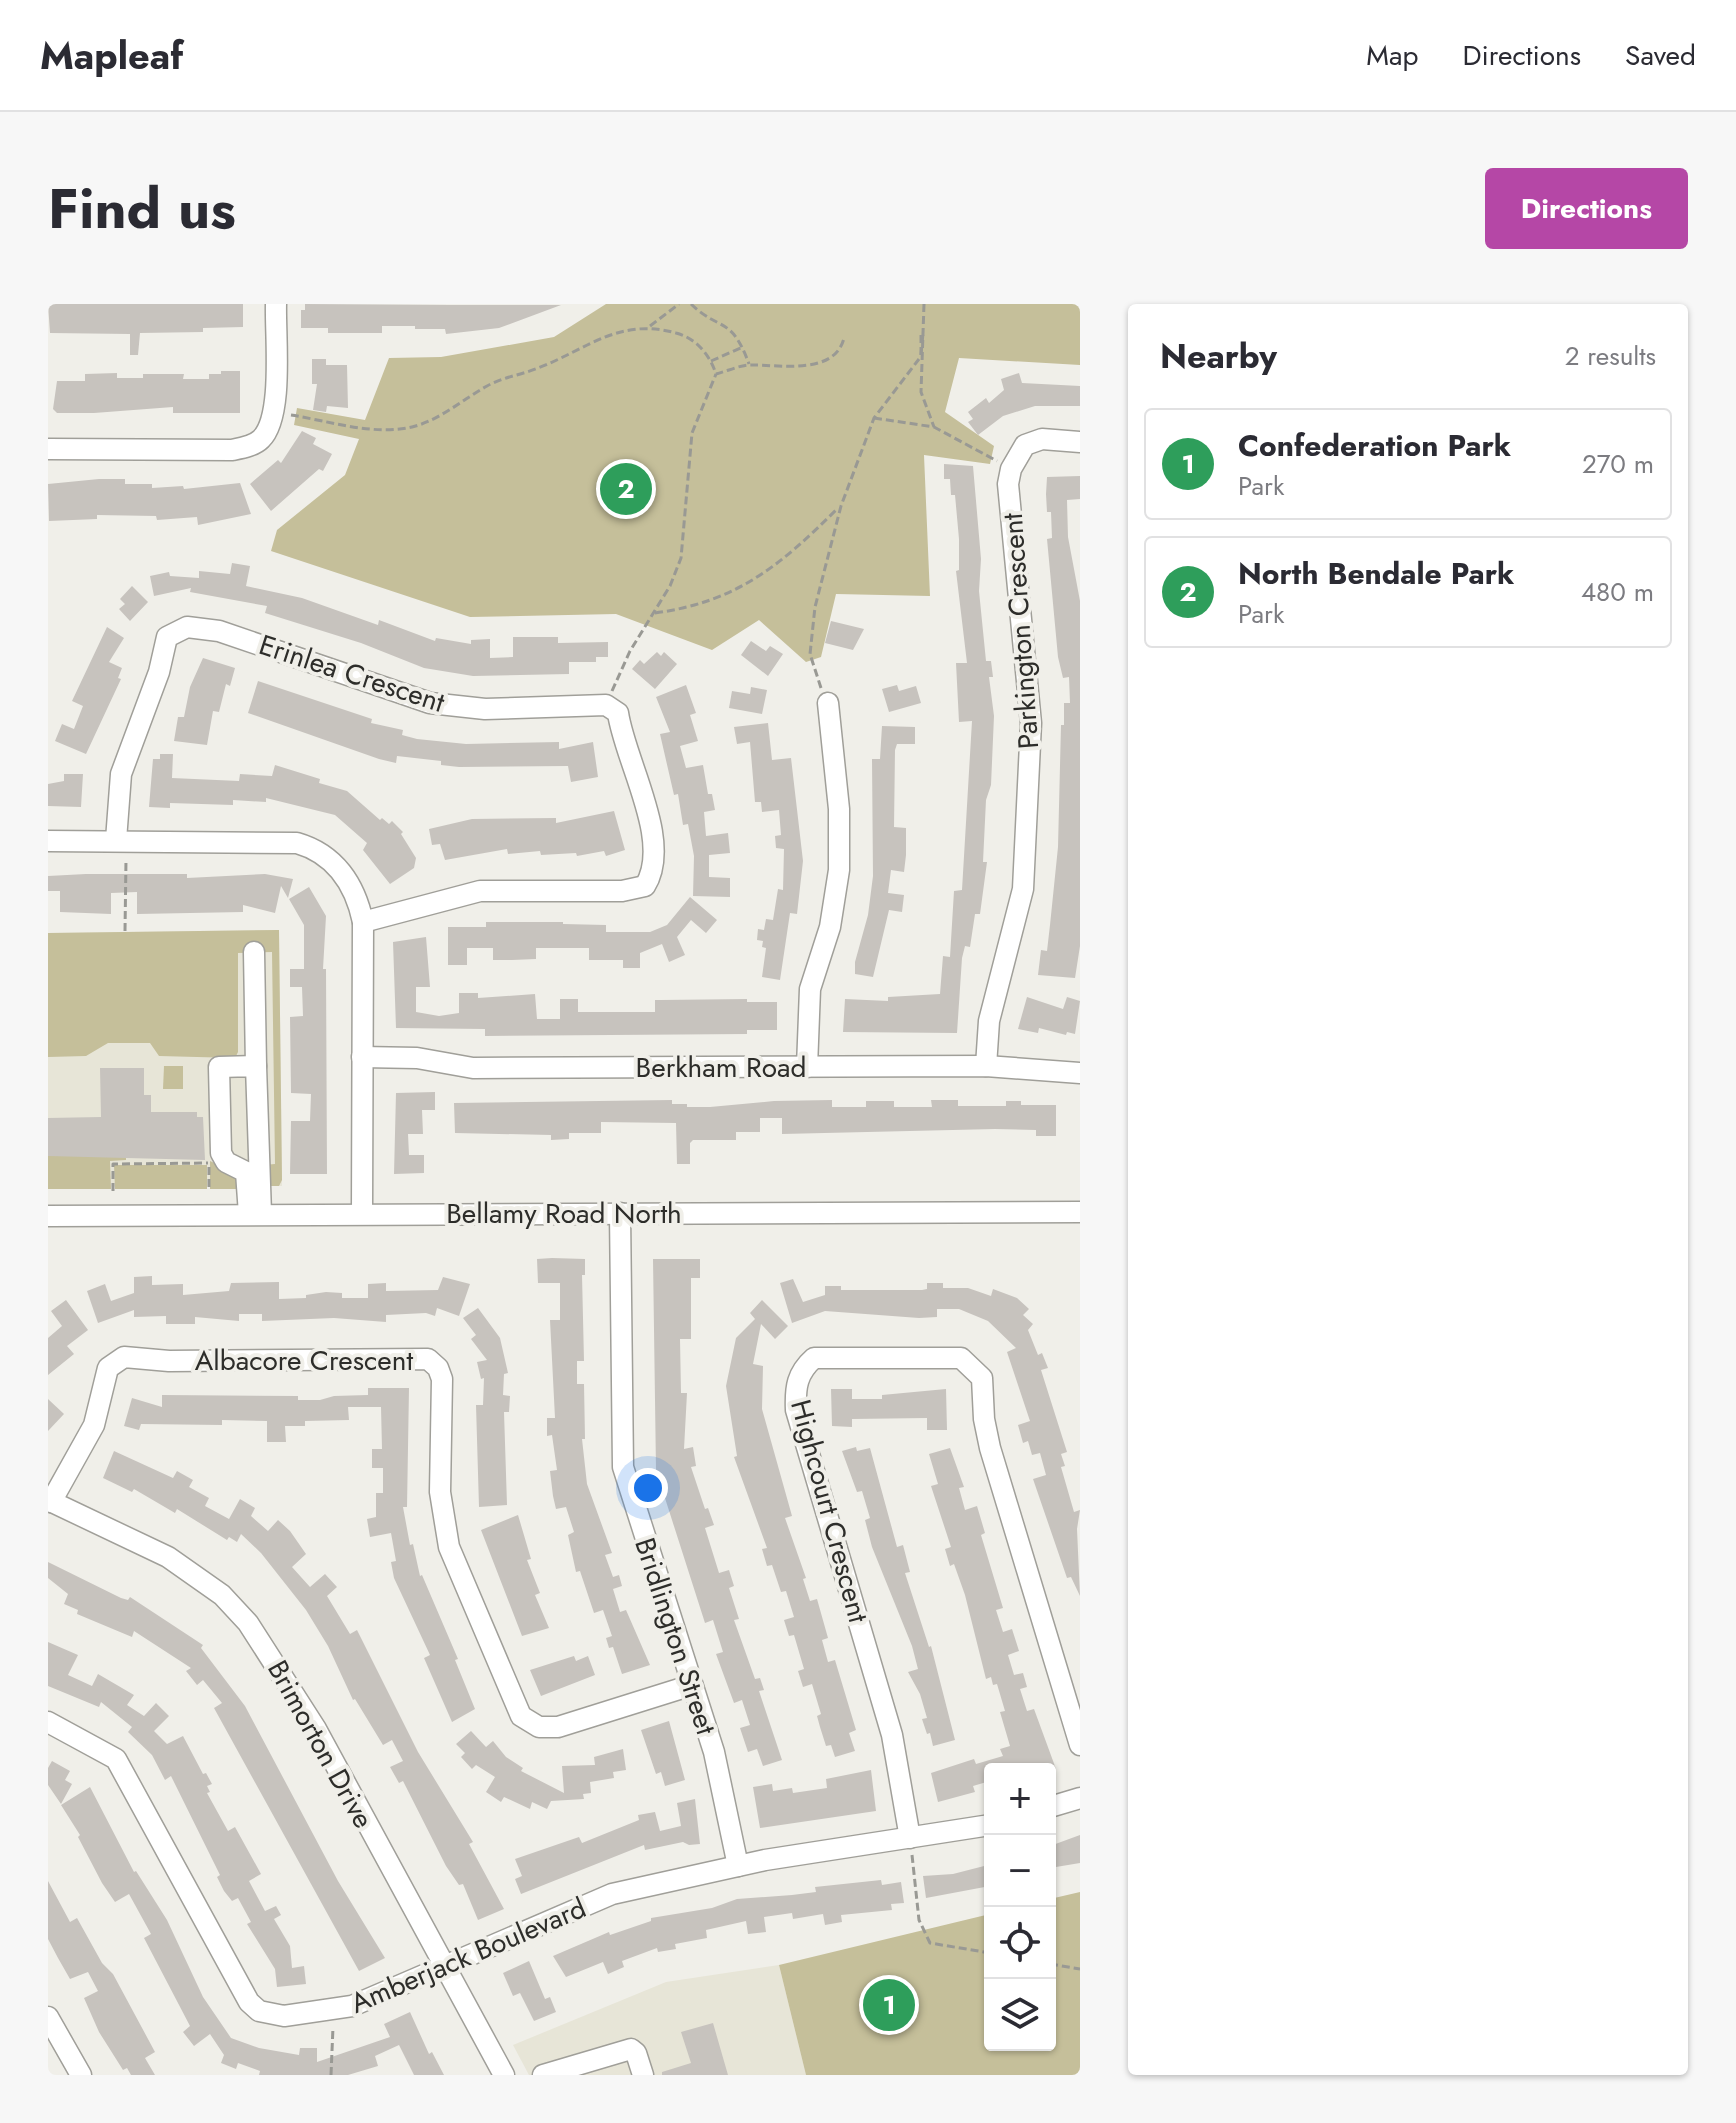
<!DOCTYPE html>
<meta charset="utf-8">
<style>
:root{--surface:#fff;--page:#f7f7f7;--text:#2b2b33;--muted:#7c7c81;--line:#e1e1e2;--accent:#b547a6}
body{margin:0;font-family:Jost,sans-serif;background:var(--page);color:var(--text)}
.controls{position:absolute;right:24px;bottom:24px;display:grid;overflow:hidden;border-radius:8px;box-shadow:0 2px 6px #0004}
.controls button{width:72px;height:72px;display:grid;place-items:center;padding:0;border:0;border-bottom:2px solid var(--line);background:var(--surface);color:var(--text);font:40px sans-serif}
.you{position:absolute;left:600px;top:1184px;width:28px;height:28px;margin:-20px;border:6px solid #fff;border-radius:50%;background:#1a73e8;box-shadow:0 0 0 12px #1a73e833}
.badge{display:grid;place-items:center;width:52px;height:52px;border-radius:50%;background:var(--accent);color:#fff;font-size:26px;font-weight:700}
.pin{position:absolute;translate:-50% -50%;border:4px solid #fff;box-shadow:0 2px 8px #0006}
.list{margin:0;padding:0;list-style:none}
h2{display:flex;justify-content:space-between;align-items:center;height:104px;margin:0;padding:0 32px;font-size:34px}
h2 small{font-size:26px;font-weight:400;color:var(--muted)}
.list li{display:grid;grid-template-columns:52px 1fr auto;gap:24px;align-items:center;box-sizing:border-box;height:112px;margin:0 16px 16px;padding:0 16px;border:2px solid var(--line);border-radius:8px}
.list b{display:block;font-size:30px;white-space:nowrap}
.list p{margin:0;font-size:26px;white-space:nowrap;color:var(--muted)}
.list em{font-size:26px;font-style:normal;color:var(--muted)}
.icon{flex:none;width:44px;height:44px;fill:none;stroke:currentColor;stroke-width:2;stroke-linecap:round;stroke-linejoin:round}
.map{position:relative;flex:none;width:1032px;height:1771px;overflow:hidden;border-radius:8px}
header{display:flex;align-items:center;gap:48px;box-sizing:border-box;height:112px;padding:0 40px;background:var(--surface);border-bottom:2px solid var(--line)}
header strong{font-size:38px}
nav{display:flex;gap:44px;margin-inline-start:auto;font-size:28px}
.intro{display:flex;align-items:center;justify-content:space-between;box-sizing:border-box;height:192px;padding:0 48px}
h1{margin:0;font-size:56px}
.button{padding:20px 36px;border-radius:8px;background:var(--accent);color:#fff;font-size:28px;font-weight:700}
main{display:flex;gap:48px;padding:0 48px}
aside{flex:1;background:var(--surface);border-radius:8px;box-shadow:0 2px 6px #0004}
.map>svg:first-child{display:block}
</style>
<header>
<strong>Mapleaf</strong>
<nav><a>Map</a><a>Directions</a><a>Saved</a></nav>
</header>
<div class="intro"><h1>Find us</h1><a class="button">Directions</a></div>
<main>
<div class="map">
<svg width="1032" height="1771" viewBox="0 0 1032 1771">
<rect width="100%" height="100%" fill="#f0efe9"/>
<g fill="#e7e5d7">
<polygon points="231,626 234,882 0,883 0,629"/>
<polygon points="731,1661 758,1771 481,1771 465,1741 618,1678"/>
</g>
<g fill="#c5bf9a">
<polygon points="558,0 1032,0 1032,61 911,54 897,108 946,142 942,160 876,151 882,292 788,290 773,353 758,358 711,316 664,346 568,310 422,313 223,247 229,226 297,171 311,135 246,121 249,104 317,116 341,54 393,53 506,33"/>
<polygon points="231,626 234,876 231,882 215,882 215,861 227,860 224,648 190,649 190,748 187,754 111,752 102,739 60,739 38,752 0,753 0,629"/>
<polygon points="116,762 135,762 135,785 115,785"/>
<polygon points="78,850 78,856 62,857 63,885 0,885 0,852"/>
<polygon points="162,857 186,868 195,885 162,885"/>
<polygon points="66,861 159,861 159,885 67,885"/>
<polygon points="1032,1588 1032,1771 758,1771 731,1661 942,1610 942,1741 1002,1741 1002,1595"/>
</g>
<g fill="#c7c3be">
<polygon points="0,0 195,0 195,23 155,24 155,28 92,29 90,51 82,51 82,30 2,29"/>
<polygon points="257,0 402,1 513,1 451,24 398,30 397,25 367,25 367,22 334,22 334,29 280,29 280,24 253,24 253,6 257,6"/>
<polygon points="264,55 278,55 278,61 299,61 300,104 279,102 278,108 265,106 269,80 264,80"/>
<polygon points="173,67 192,67 192,109 125,109 125,103 46,109 9,109 5,105 9,77 37,77 37,70 69,69 69,74 95,74 95,70 136,70 135,75 161,75 161,70 173,70"/>
<polygon points="971,69 974,79 1032,82 1032,102 987,102 955,112 930,131 920,118 925,115 920,108 938,94 941,99 956,86 953,75"/>
<polygon points="254,127 268,134 265,140 284,150 275,167 271,165 223,207 202,180 230,156 233,159"/>
<polygon points="896,160 925,162 933,255 931,287 938,357 943,357 945,373 941,373 946,412 943,481 938,496 935,558 939,558 932,610 927,610 922,643 917,642 914,654 909,729 795,728 797,695 840,697 840,693 892,690 895,652 902,653 906,587 914,586 924,417 911,418 908,359 919,359 908,267 911,266 911,235 907,191 903,191 902,175 896,175"/>
<polygon points="1032,172 1032,195 1019,196 1020,233 1032,297 1032,642 1027,674 990,671 993,646 999,647 1002,621 1010,543 1013,421 1016,421 1016,399 1022,399 1021,373 1015,374 1010,353 999,235 1004,234 1003,208 999,208 998,190 999,173"/>
<polygon points="51,175 77,175 77,180 104,180 104,184 135,182 136,185 192,179 203,210 150,221 149,213 109,216 108,212 49,211 49,215 1,217 0,180"/>
<polygon points="184,259 202,262 198,282 254,294 330,321 331,316 387,337 388,334 423,340 423,336 442,335 442,354 465,353 465,333 510,333 510,339 560,338 560,353 548,353 548,358 521,358 521,370 425,372 376,364 313,339 217,309 219,302 142,288 143,284 106,292 102,272 121,268 122,272 151,274 151,267 182,270"/>
<polygon points="84,282 100,298 82,317 71,305 77,300 72,295"/>
<polygon points="783,317 816,325 805,346 777,339"/>
<polygon points="59,323 76,334 61,358 74,364 70,374 73,375 38,450 7,437 14,420 26,425 35,402 24,397"/>
<polygon points="703,337 718,347 722,342 735,350 720,372 693,351"/>
<polygon points="609,348 613,352 616,348 629,360 607,385 584,365 592,356 596,360"/>
<polygon points="155,354 187,364 182,382 178,380 171,408 165,407 159,441 126,437 130,413 136,413 142,383"/>
<polygon points="210,377 324,415 323,419 355,426 354,431 369,435 418,440 511,438 511,445 545,438 550,473 523,478 520,462 411,463 393,461 393,457 349,452 348,459 331,455 200,409"/>
<polygon points="638,381 648,409 642,411 650,437 632,442 638,464 655,461 660,490 664,490 667,506 656,508 658,532 680,529 682,549 661,551 661,573 682,574 682,593 645,592 646,552 640,520 635,521 630,490 626,491 612,430 622,428 608,393"/>
<polygon points="849,381 851,387 868,382 873,399 841,408 834,385"/>
<polygon points="703,383 719,386 714,410 681,404 684,387 702,390"/>
<polygon points="720,419 724,456 743,454 755,557 749,610 742,609 732,676 714,673 718,644 714,643 715,637 709,636 710,625 716,626 718,615 725,616 730,585 735,586 736,545 728,544 727,532 733,531 731,506 714,508 713,498 707,498 702,438 689,440 686,423"/>
<polygon points="834,422 867,423 867,440 849,440 847,446 846,523 858,524 858,551 856,568 843,566 840,589 856,591 854,608 841,606 825,673 807,670 807,658 820,611 825,572 824,455 832,455"/>
<polygon points="112,450 125,450 124,474 191,477 192,470 224,472 227,461 272,475 271,479 299,487 332,516 334,514 341,520 344,517 355,528 353,530 368,554 366,564 342,580 315,546 319,539 287,511 218,494 218,498 185,496 185,501 122,499 122,504 101,503 105,455 112,455"/>
<polygon points="16,470 35,470 33,503 0,502 0,480 16,477"/>
<polygon points="566,507 577,546 558,552 556,547 529,552 528,549 493,551 492,547 460,550 459,545 397,556 392,540 384,541 381,525 424,515 508,514 508,519"/>
<polygon points="38,570 139,570 139,574 217,570 245,575 240,594 233,582 227,609 195,601 195,608 89,610 89,588 63,589 63,610 12,608 12,587 0,587 0,572"/>
<polygon points="261,583 278,612 275,665 278,665 279,870 242,870 243,817 262,817 263,790 243,789 242,713 255,712 254,683 242,683 242,665 256,665 256,621 241,595"/>
<polygon points="642,593 669,616 658,629 643,616 629,633 637,651 621,658 614,640 592,649 592,664 575,664 575,656 541,656 541,644 488,644 488,655 464,656 445,656 445,644 419,644 419,661 400,661 400,623 438,623 438,618 515,618 515,620 558,621 558,628 602,628 619,621"/>
<polygon points="378,633 382,683 368,683 368,708 391,712 411,709 411,689 430,689 430,694 487,690 489,715 512,715 512,695 530,695 530,708 607,708 607,696 613,696 699,695 699,698 729,698 729,726 699,726 699,730 437,732 437,725 348,724 345,638"/>
<polygon points="979,693 1015,705 1019,693 1032,697 1027,730 1019,728 1018,731 991,724 990,729 970,725"/>
<polygon points="52,764 96,764 96,791 103,791 103,808 149,808 149,813 155,813 157,856 0,852 0,814 53,813"/>
<polygon points="387,788 387,806 374,806 375,830 360,830 361,851 376,851 376,869 346,870 348,789"/>
<polygon points="624,796 624,800 639,800 639,803 662,803 726,797 784,796 784,803 818,803 818,797 846,797 846,803 884,803 883,796 910,796 910,802 958,802 958,797 973,797 973,801 1008,801 1008,832 988,832 988,826 947,825 734,830 734,814 712,814 712,828 688,828 688,836 645,836 642,839 642,860 629,860 628,819 553,818 553,829 521,829 521,835 503,836 503,831 407,829 406,799"/>
<polygon points="504,954 537,955 537,971 534,971 536,1057 529,1057 529,1080 536,1080 537,1135 534,1135 539,1180 564,1249 557,1251 565,1273 571,1271 574,1282 565,1285 572,1308 578,1306 602,1361 574,1370 565,1343 561,1344 558,1334 564,1332 555,1306 546,1309 532,1267 528,1268 520,1231 526,1228 518,1203 508,1205 505,1192 502,1167 509,1166 504,1131 499,1132 499,1114 507,1114 502,1016 512,1016 512,979 490,979 489,955"/>
<polygon points="605,955 652,955 652,974 643,974 643,1035 632,1035 633,1089 639,1089 636,1145 645,1143 648,1162 643,1163 657,1205 660,1204 666,1221 657,1224 671,1269 681,1266 686,1282 681,1284 691,1315 686,1316 707,1375 712,1374 716,1386 711,1387 734,1456 715,1462 709,1445 700,1448 692,1424 702,1421 694,1396 686,1399 668,1350 675,1348 665,1316 657,1319 608,1166"/>
<polygon points="104,972 104,981 135,980 135,991 181,987 183,979 231,978 231,995 258,994 258,991 278,988 294,989 294,994 320,994 320,980 338,979 338,987 390,986 395,973 422,980 411,1012 389,1004 387,1012 378,1009 338,1011 338,1018 286,1014 214,1017 214,1010 191,1010 191,1017 147,1013 147,1020 118,1020 118,1012 86,1013 86,1006 50,1019 39,987 57,980 63,997 86,989 86,973"/>
<polygon points="745,975 755,998 777,991 777,982 793,982 793,986 874,986 879,985 879,979 895,979 895,984 920,984 943,992 945,985 969,994 981,1005 975,1011 985,1020 980,1026 990,1051 994,1049 1000,1064 993,1066 1019,1148 1013,1150 1017,1162 1013,1163 1026,1208 1032,1206 1029,1225 1032,1292 1023,1273 1019,1274 985,1175 998,1171 992,1149 984,1151 980,1137 975,1139 970,1121 982,1117 959,1048 968,1044 940,1017 911,1005 889,1005 889,1013 871,1014 777,1007 744,1019 732,979"/>
<polygon points="18,996 40,1026 19,1042 26,1050 0,1071 0,1034 14,1022 3,1007"/>
<polygon points="714,996 740,1022 727,1035 713,1020 705,1060 715,1062 714,1105 744,1212 737,1214 758,1274 755,1275 762,1297 769,1295 780,1334 774,1336 780,1358 787,1356 808,1426 801,1429 807,1447 787,1453 783,1441 778,1442 772,1423 769,1412 773,1410 764,1380 755,1383 750,1367 756,1365 746,1331 741,1332 736,1316 746,1313 738,1287 733,1288 724,1261 719,1262 714,1245 719,1244 686,1153 689,1152 678,1082 688,1034 707,1015 702,1009"/>
<polygon points="430,1004 452,1034 460,1069 456,1070 455,1091 462,1092 461,1108 456,1108 459,1201 431,1203 428,1101 435,1101 436,1074 433,1075 429,1058 439,1056 423,1035 428,1031 415,1014"/>
<polygon points="320,1084 361,1084 359,1203 355,1203 362,1241 365,1240 372,1272 374,1271 410,1355 407,1356 427,1405 404,1418 376,1354 382,1351 346,1274 343,1258 348,1257 343,1229 322,1233 319,1215 328,1213 328,1189 335,1189 335,1164 324,1164 324,1145 334,1145 333,1103 300,1103 301,1116 257,1117 257,1122 237,1122 238,1138 219,1138 219,1117 174,1116 174,1121 93,1120 91,1126 76,1122 84,1094 114,1103 114,1091 250,1092 250,1096 272,1096 286,1092 320,1091"/>
<polygon points="783,1085 804,1085 804,1095 834,1095 834,1091 898,1085 899,1126 879,1126 879,1114 804,1115 804,1123 784,1122"/>
<polygon points="0,1095 16,1110 0,1127"/>
<polygon points="808,1143 809,1147 822,1144 849,1243 855,1241 862,1268 857,1269 881,1343 883,1342 907,1436 885,1442 882,1429 879,1430 874,1415 879,1414 872,1390 860,1368 870,1365 864,1342 824,1243 817,1216 822,1214 814,1187 809,1188 794,1147"/>
<polygon points="902,1144 916,1183 911,1184 917,1206 929,1202 937,1229 933,1231 955,1304 948,1306 955,1328 964,1325 971,1347 960,1351 966,1371 975,1369 979,1383 972,1385 979,1407 986,1405 1008,1465 942,1465 942,1477 925,1482 927,1488 890,1498 883,1469 926,1455 928,1460 955,1452 952,1445 962,1442 952,1408 957,1407 949,1380 945,1381 943,1373 938,1375 917,1291 906,1260 902,1262 897,1245 903,1243 883,1182 890,1180 881,1150"/>
<polygon points="66,1147 125,1174 129,1167 145,1176 141,1183 161,1194 157,1202 181,1215 192,1195 207,1204 203,1212 220,1227 230,1216 242,1227 258,1250 244,1263 262,1283 277,1270 289,1283 279,1292 302,1330 309,1326 370,1448 425,1538 421,1540 456,1605 430,1616 415,1580 411,1581 398,1562 355,1477 351,1479 342,1463 355,1457 344,1436 335,1441 307,1395 305,1396 280,1342 258,1306 213,1249 193,1230 189,1238 181,1233 179,1236 129,1205 127,1209 86,1185 84,1188 55,1174"/>
<polygon points="470,1211 483,1255 479,1256 492,1289 487,1291 501,1324 474,1332 433,1226"/>
<polygon points="0,1258 73,1294 80,1296 82,1293 155,1341 153,1344 197,1402 290,1577 337,1654 311,1667 166,1404 174,1399 155,1376 149,1381 138,1367 143,1364 86,1327 84,1333 29,1310 30,1306 16,1300 20,1290 0,1274"/>
<polygon points="0,1338 30,1351 20,1371 44,1382 50,1370 86,1391 79,1401 96,1412 108,1399 121,1412 106,1427 119,1440 135,1432 155,1470 158,1469 164,1480 159,1482 162,1488 159,1489 180,1527 187,1523 213,1570 201,1577 217,1607 228,1602 233,1611 226,1615 242,1642 244,1664 256,1662 258,1680 229,1683 227,1665 199,1620 203,1618 190,1594 184,1597 176,1587 169,1573 172,1571 123,1472 117,1476 104,1451 80,1428 84,1423 53,1398 51,1403 0,1382"/>
<polygon points="526,1352 528,1357 540,1352 547,1371 493,1392 482,1366"/>
<polygon points="621,1417 637,1476 617,1482 613,1468 608,1470 593,1426"/>
<polygon points="423,1427 438,1443 445,1437 458,1453 475,1464 473,1467 516,1489 514,1462 547,1461 546,1453 575,1445 578,1466 565,1468 566,1474 542,1478 543,1489 535,1490 536,1495 503,1497 499,1505 484,1498 482,1505 456,1493 453,1498 438,1488 447,1473 428,1461 424,1465 413,1453 417,1449 408,1440"/>
<polygon points="4,1457 22,1467 17,1476 24,1480 13,1500 0,1481 0,1464"/>
<polygon points="823,1466 828,1507 712,1524 705,1483 724,1480 725,1487 744,1484 745,1489 779,1484 778,1475"/>
<polygon points="42,1483 86,1568 88,1567 119,1616 155,1693 183,1734 211,1744 251,1751 252,1744 269,1744 269,1758 342,1733 336,1720 362,1708 381,1750 384,1748 396,1771 366,1771 351,1741 327,1752 330,1762 300,1771 211,1771 212,1767 190,1759 188,1765 173,1759 176,1751 162,1730 146,1742 135,1728 142,1722 96,1634 103,1630 81,1590 67,1598 54,1579 30,1533 32,1531 13,1501"/>
<polygon points="647,1495 652,1540 641,1541 635,1538 597,1546 596,1541 473,1590 467,1575 474,1572 467,1555 531,1533 534,1539 591,1516 590,1511 607,1508 612,1527 633,1522 629,1499"/>
<polygon points="1032,1531 1032,1559 1002,1564 1002,1542"/>
<polygon points="940,1561 942,1582 878,1594 875,1572 905,1570"/>
<polygon points="833,1576 834,1581 853,1578 856,1599 843,1600 844,1606 793,1611 794,1618 777,1621 775,1610 745,1615 744,1609 716,1613 718,1628 700,1630 698,1617 658,1626 659,1634 627,1640 628,1645 610,1648 609,1644 574,1657 576,1663 560,1670 555,1658 518,1673 505,1652 561,1628 562,1631 603,1617 603,1614 664,1604 689,1595 744,1591 768,1588 767,1583"/>
<polygon points="0,1577 22,1618 29,1614 54,1659 65,1670 107,1748 97,1754 107,1771 83,1771 79,1764 75,1766 51,1728 36,1694 50,1687 40,1668 22,1675 10,1654 0,1635"/>
<polygon points="481,1657 497,1695 502,1693 508,1708 486,1717 472,1689 465,1692 455,1669"/>
<polygon points="665,1719 680,1771 614,1771 614,1768 643,1759 633,1728"/>
</g>
<g fill="none" stroke-linecap="round" stroke-linejoin="round">
<g stroke="#a09f99" stroke-width="23">
<g id="minor">
<path d="M 0,145 L 184,146 C 194,144 206,142 213,135 C 236,113 227,32 228,0"/>
<path d="M 68,536 L 73,470 L 111,368 L 119,333 L 139,323 L 171,327 L 382,399 L 437,405 L 558,401 L 570,409 C 577,458 625,537 597,582 L 574,587 L 432,587 L 315,618"/>
<path d="M 0,537 L 249,539 C 287,550 307,580 315,618 L 314,909"/>
<polyline points="206,648 208,762"/>
<polyline points="314,753 369,754 425,764 938,762 1032,769"/>
<polyline points="938,762 941,717 975,585 983,419 960,180 963,165 977,141 994,135 1032,138"/>
<polyline points="759,763 762,685 782,623 791,566 791,505 780,399"/>
<polyline points="572,909 575,1163 666,1448 690,1562"/>
<polyline points="201,910 198,868 178,858 173,849 171,763 208,762 213,910"/>
<polyline points="0,912 1032,908"/>
<polyline points="0,1196 120,1253 174,1291 200,1319 268,1425 456,1771"/>
<polyline points="3,1198 46,1121 60,1064 76,1053 121,1057 380,1055 390,1064 394,1075 392,1188 401,1243 473,1412 491,1423 510,1423 644,1381"/>
<polyline points="0,1418 68,1455 201,1698 211,1707 236,1712 304,1702 564,1590 717,1556 942,1521"/>
<polyline points="1002,1503 1032,1494"/>
<path d="M 862,1534 L 844,1431 L 748,1106 C 747,1083 749,1069 766,1054 L 913,1054 L 934,1074 L 936,1115 L 942,1144 L 1032,1441"/>
<polyline points="0,1713 33,1771"/>
<polyline points="495,1771 583,1745 588,1749 595,1771"/>
</g>
</g>
<g stroke="#999994" stroke-width="3" stroke-dasharray="8 4" stroke-linecap="butt">
<path d="M 643,0 C 672,28 683,11 701,60"/>
<polyline points="876,0 873,88 886,123"/>
<polyline points="602,22 631,0"/>
<polyline points="873,51 875,29"/>
<polyline points="873,51 873,29"/>
<polyline points="663,57 695,43"/>
<path d="M 243,111 C 281,117 325,132 364,123 C 392,116 414,96 439,82 C 455,73 473,71 490,64 C 540,45 571,13 628,29 C 648,34 662,51 668,70 C 680,67 694,60 705,61 C 733,61 787,71 796,34"/>
<polyline points="826,114 886,123 949,157"/>
<path d="M 607,309 C 689,298 733,261 790,204"/>
<polyline points="773,384 762,350 767,303 793,202 826,114 871,55"/>
<polyline points="564,387 582,347 622,282 633,254 644,129 668,70"/>
<polyline points="77,627 78,555"/>
<polyline points="161,863 161,886"/>
<polyline points="65,887 65,860 160,859"/>
<polyline points="864,1551 871,1616 882,1639 942,1649"/>
<polyline points="1002,1660 1032,1665"/>
<polyline points="283,1771 285,1723"/>
</g>
<use href="#minor" stroke="#fff" stroke-width="20"/>
</g>
<g text-anchor="middle" stroke-width="8" stroke-linejoin="round" paint-order="stroke">
<g font-size="28" fill="#2d2d2a" stroke="#f0efe9">
<text transform="translate(972 327) rotate(-94)" y="10">Parkington Crescent</text>
<text transform="translate(304 369) rotate(18)" y="10">Erinlea Crescent</text>
<text x="673" y="773">Berkham Road</text>
<text x="516" y="919">Bellamy Road North</text>
<text x="256" y="1066">Albacore Crescent</text>
<text transform="translate(782 1207) rotate(75)" y="10">Highcourt Crescent</text>
<text transform="translate(628 1332) rotate(72)" y="10">Bridlington Street</text>
<text transform="translate(273 1440) rotate(61)" y="10">Brimorton Drive</text>
<text transform="translate(420 1651) rotate(-23)" y="10">Amberjack Boulevard</text>
</g>
</g>
</svg>
<div class="controls">
<button>+</button>
<button>−</button>
<button><svg class="icon" aria-label="locate" viewBox="0 0 24 24"><circle cx="12" cy="12" r="6"/><path d="M12 2v4M12 18v4M2 12h4M18 12h4"/></svg></button>
<button><svg class="icon" aria-label="layers" viewBox="0 0 24 24"><path d="M12 4l9 5-9 5-9-5zM3 14l9 5 9-5"/></svg></button>
</div>
<div class="you"></div>
<div class="pin badge" style="left:841px;top:1701px;background:#2e9e5b">1</div>
<div class="pin badge" style="left:578px;top:185px;background:#2e9e5b">2</div>
</div>
<aside>
<h2>Nearby<small>2 results</small></h2>
<ul class="list">
<li><span class="badge" style="background:#2e9e5b">1</span><div><b>Confederation Park</b><p>Park</p></div><em>270 m</em></li>
<li><span class="badge" style="background:#2e9e5b">2</span><div><b>North Bendale Park</b><p>Park</p></div><em>480 m</em></li>
</ul>
</aside>
</main>
